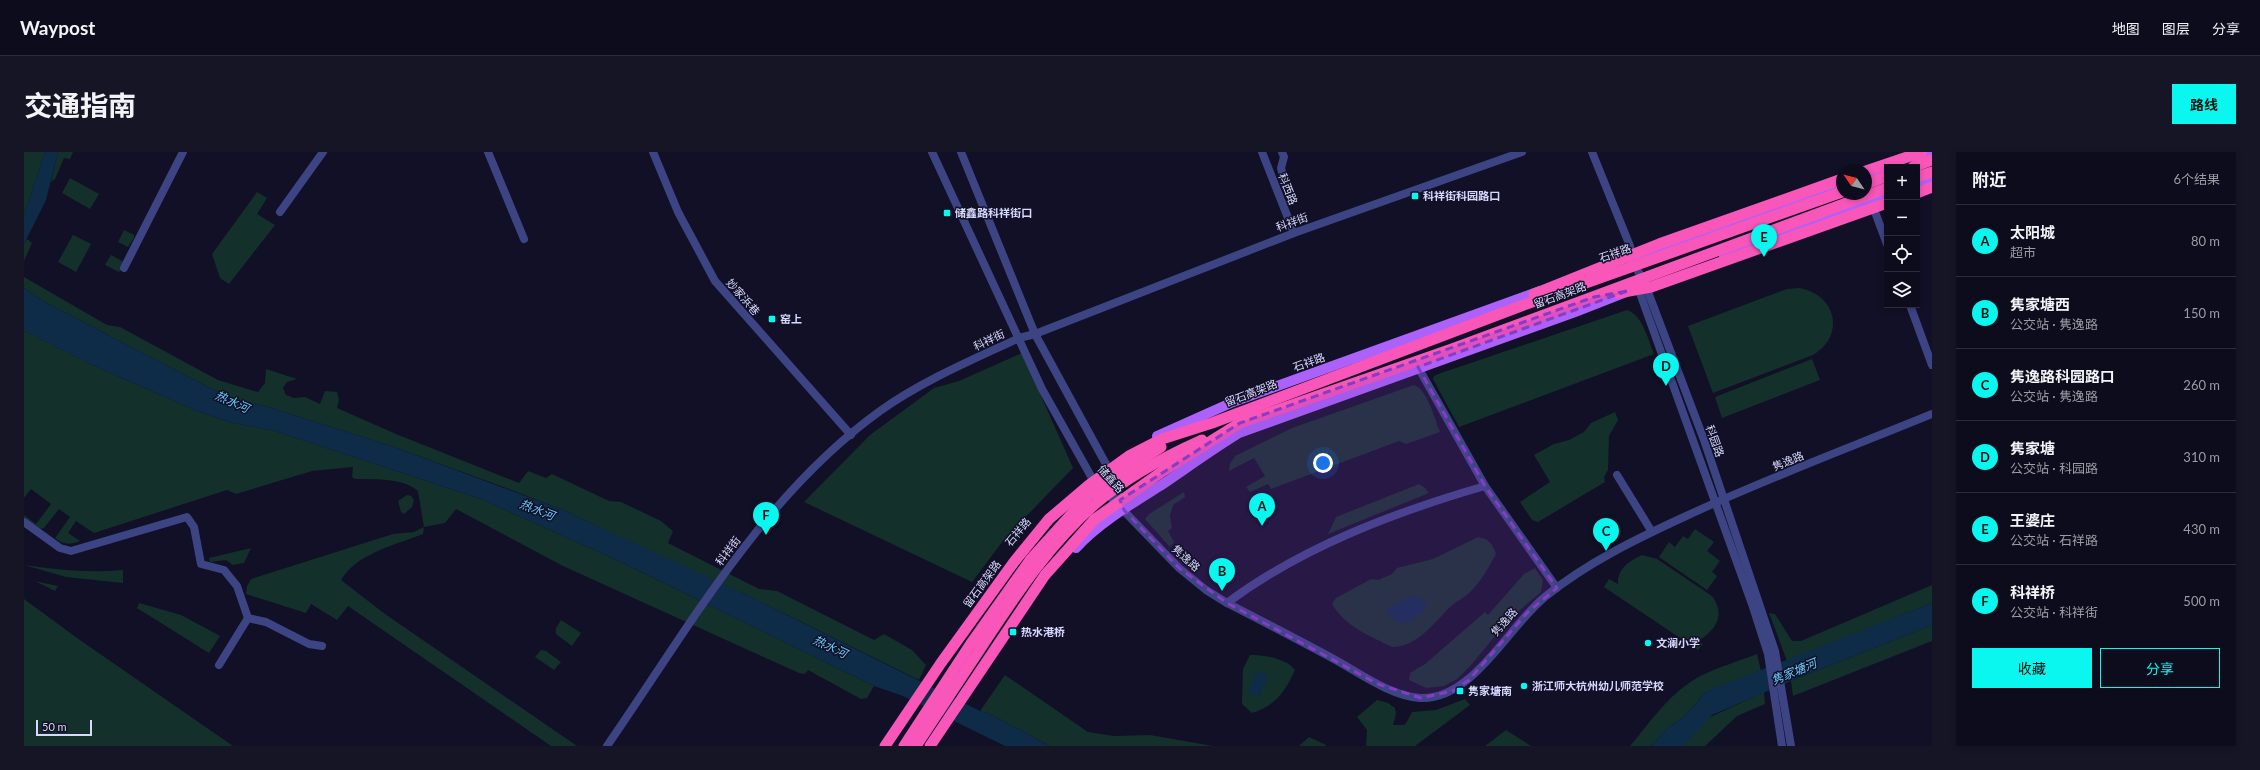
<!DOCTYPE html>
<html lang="zh">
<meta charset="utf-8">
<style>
:root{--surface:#0d0c1c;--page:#161525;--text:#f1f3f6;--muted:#9a9ba3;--line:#2d2c3b;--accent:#0af7ef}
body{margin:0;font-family:Lato,"Noto Sans SC",sans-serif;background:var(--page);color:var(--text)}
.controls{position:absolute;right:12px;top:12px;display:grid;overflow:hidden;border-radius:0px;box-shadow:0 2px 6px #0003}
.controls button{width:36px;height:36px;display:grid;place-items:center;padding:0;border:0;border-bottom:1px solid var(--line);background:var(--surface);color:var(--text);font:20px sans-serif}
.compass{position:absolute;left:1812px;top:12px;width:36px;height:36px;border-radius:50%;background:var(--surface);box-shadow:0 2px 6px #0003;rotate:305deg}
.scale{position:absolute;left:12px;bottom:10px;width:56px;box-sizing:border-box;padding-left:4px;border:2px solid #d7d8fe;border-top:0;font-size:11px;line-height:14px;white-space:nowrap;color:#d7d8fe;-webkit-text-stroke:3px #111026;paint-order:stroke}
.you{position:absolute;left:1299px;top:311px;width:14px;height:14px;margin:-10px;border:3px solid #fff;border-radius:50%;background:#1a73e8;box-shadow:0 0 0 6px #1a73e833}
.badge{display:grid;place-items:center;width:26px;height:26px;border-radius:50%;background:var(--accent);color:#111;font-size:13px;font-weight:700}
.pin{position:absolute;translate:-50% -33px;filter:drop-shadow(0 1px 2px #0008)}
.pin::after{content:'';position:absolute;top:21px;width:14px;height:12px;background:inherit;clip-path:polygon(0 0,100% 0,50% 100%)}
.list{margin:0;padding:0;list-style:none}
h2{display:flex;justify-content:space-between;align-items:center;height:52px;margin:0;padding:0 16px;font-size:17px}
h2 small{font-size:13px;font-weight:400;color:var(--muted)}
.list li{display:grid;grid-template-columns:26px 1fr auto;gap:12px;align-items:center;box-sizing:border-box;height:72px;padding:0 16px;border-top:1px solid var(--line)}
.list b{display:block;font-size:15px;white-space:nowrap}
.list p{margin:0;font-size:13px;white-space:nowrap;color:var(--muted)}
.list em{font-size:13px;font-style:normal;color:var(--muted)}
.actions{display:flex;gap:8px;padding:12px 16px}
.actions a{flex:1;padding:9px 0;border:1px solid var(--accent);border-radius:0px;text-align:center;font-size:14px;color:var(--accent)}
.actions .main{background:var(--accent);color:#111}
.icon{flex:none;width:22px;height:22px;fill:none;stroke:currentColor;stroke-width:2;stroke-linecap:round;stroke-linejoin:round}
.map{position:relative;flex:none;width:1908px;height:594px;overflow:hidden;border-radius:0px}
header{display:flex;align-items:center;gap:24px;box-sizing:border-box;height:56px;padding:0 20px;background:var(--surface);border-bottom:1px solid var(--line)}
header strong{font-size:19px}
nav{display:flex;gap:22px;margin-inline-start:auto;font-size:14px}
.intro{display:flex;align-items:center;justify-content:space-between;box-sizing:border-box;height:96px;padding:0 24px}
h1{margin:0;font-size:28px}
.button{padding:10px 18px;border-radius:0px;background:var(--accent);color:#111;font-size:14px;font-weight:700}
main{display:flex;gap:24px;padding:0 24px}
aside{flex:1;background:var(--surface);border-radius:0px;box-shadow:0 2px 6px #0003}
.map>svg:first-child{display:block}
</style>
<header>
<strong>Waypost</strong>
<nav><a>地图</a><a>图层</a><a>分享</a></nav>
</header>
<div class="intro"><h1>交通指南</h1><a class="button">路线</a></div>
<main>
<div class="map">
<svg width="1908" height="594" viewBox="0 0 1908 594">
<rect width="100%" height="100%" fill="#111026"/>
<g fill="#13302b">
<polygon points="0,0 21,0 0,63"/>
<polygon points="34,0 49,0 46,7 40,6 31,27 27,30"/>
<polygon points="46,26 75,42 66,57 38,41"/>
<polygon points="233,40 243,46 233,62 251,73 205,132 196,126 188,102"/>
<polygon points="100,78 110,83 110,86 104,95 94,90"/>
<polygon points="49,83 67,92 52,120 34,110"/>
<polygon points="3,87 8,91 0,109 0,92"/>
<polygon points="87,103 100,110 95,120 81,113"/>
<polygon points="0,125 83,173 96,175 194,228 234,240 241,231 242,217 273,227 263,230 259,236 262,243 270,246 281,245 296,252 301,239 313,240 315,247 313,256 372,282 495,331 504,319 522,326 528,322 585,349 597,350 637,369 649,379 644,391 735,437 753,439 850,488 860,482 888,498 902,513 895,528 719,441 711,439 539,358 490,339 370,295 241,254 214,249 184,235 17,148 0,136"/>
<path d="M 1775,136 C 1812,142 1822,183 1789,203 L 1689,241 L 1664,174 L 1763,137 Z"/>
<path d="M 1603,158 C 1619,163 1624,188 1630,202 L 1435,275 L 1409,227 L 1410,224 L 1417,221 Z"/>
<path d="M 0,179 L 66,212 L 173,259 L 205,270 L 251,279 L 457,347 L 595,409 L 850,534 L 843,546 L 837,547 L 784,518 L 781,522 L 775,521 L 539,414 L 432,357 L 421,371 L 400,375 L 399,382 C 372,393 333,401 317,428 L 361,462 L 553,594 L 527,594 L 324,454 L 313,468 L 287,452 L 282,461 L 222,442 L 223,434 L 227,427 L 369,382 L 390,380 L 400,375 L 394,339 C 377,325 353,328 331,327 L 328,325 L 329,315 L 288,319 L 212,342 L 203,338 L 70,381 L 52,369 L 44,381 L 56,389 C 46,393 39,393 31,386 L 46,365 L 35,357 L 20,376 L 16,377 L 0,365 L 0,363 L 12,372 L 27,352 L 7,337 L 0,346 Z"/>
<polygon points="998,201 1049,316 982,385 948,430 780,350 846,283 910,236 935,229"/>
<polygon points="1788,207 1796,228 1698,266 1691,245"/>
<path d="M 1390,233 C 1403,236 1411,268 1416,280 L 1382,292 L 1375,289 L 1247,337 L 1244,332 L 1226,340 L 1222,335 L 1241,324 L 1230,306 L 1205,319 L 1206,312 L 1211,304 L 1268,276 Z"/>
<polygon points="1591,260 1594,268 1585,284 1584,318 1580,325 1581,330 1514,370 1508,368 1496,350 1526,330 1510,303 1530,292 1545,288 1560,280 1567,271"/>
<polygon points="1395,332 1401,336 1405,341 1304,382 1312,365"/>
<polygon points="1160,340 1161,345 1149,353 1146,364 1148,376 1144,379 1150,390 1146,395 1121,367 1125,362"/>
<polygon points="383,343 387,344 390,348 388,355 380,362 377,360 374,349"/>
<polygon points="1671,377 1690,390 1683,399 1696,409 1688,420 1693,424 1683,438 1635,405 1645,390 1651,395 1659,384 1664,387"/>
<path d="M 1454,385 C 1465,387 1469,392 1472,402 C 1464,417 1456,431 1444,442 C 1438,447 1431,450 1426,455 C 1410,471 1393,495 1368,495 C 1344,483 1322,475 1308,452 L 1312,446 L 1347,427 L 1354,428 L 1368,422 L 1373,416 L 1409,407 Z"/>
<polygon points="227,396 220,411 209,413 202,408 186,410 185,406"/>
<path d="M 1618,403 L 1633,407 L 1688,444 C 1702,463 1692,478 1674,489 L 1679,492 L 1674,498 L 1580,435 L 1585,427 L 1594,432 C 1593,416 1606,409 1618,403 Z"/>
<path d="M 0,413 C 34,418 66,421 99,418 L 99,431 L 42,425 Z"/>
<polygon points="1511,416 1519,428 1517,440 1485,467 1448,512 1433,527 1420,534 1402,536 1385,528 1386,521 1401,512 1461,460 1464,463 1500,422"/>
<polygon points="11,429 34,434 31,439"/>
<polygon points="1908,433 1908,451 1763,509 1745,461 1751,462 1768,489 1777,489"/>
<polygon points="0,447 53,486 209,594 0,594"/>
<polygon points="115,451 157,463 196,484 185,501 113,456"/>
<polygon points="537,468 557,481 548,494 532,482 532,476"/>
<polygon points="1908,473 1908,489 1769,544 1767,529"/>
<polygon points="517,498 522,499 537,510 530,518 511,505"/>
<path d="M 1733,502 L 1737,519 L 1681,541 L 1660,565 L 1644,576 L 1627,594 L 1606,594 C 1624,573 1641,547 1665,531 C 1685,517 1711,511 1733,502 Z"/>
<path d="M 1226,503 C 1240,503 1262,506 1271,518 C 1261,540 1251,554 1228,561 L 1218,552 L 1219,517 Z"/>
<polygon points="981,523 1064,580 1090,584 1126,583 1189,594 1026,594 968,563 956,559"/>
<polygon points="1740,540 1741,552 1713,564 1681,594 1659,594 1682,567"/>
<polygon points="1441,547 1446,553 1391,594 1342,594 1343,578 1333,565 1353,548 1364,551 1371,556 1372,562 1369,573 1381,573 1388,560 1412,558"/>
<polygon points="1482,578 1507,594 1461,594"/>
<polygon points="1285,585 1302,593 1302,594 1275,594"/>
</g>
<g fill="#0e2b48">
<polygon points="21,0 34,0 22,48 0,92 0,63"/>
<polygon points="0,136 17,148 184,235 214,249 241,254 370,295 539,358 725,444 956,559 968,563 1026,594 981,594 879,544 850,534 595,409 457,347 251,279 205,270 173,259 66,212 0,179"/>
<path d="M 1389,444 L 1400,449 L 1402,455 C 1396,464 1387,469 1377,471 L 1372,470 L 1364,461 L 1364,456 Z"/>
<polygon points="1908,451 1908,473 1767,529 1688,563 1659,594 1627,594 1644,576 1660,565 1681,541 1688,537"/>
<polygon points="1233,519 1244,524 1235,545 1224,540"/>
</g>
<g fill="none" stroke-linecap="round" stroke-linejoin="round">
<g stroke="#3d4484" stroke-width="8">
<polyline points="464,0 500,87"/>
<polyline points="629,0 654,60 691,129 827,283"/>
<path d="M 908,0 L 1018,237 L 1068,326 L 1155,416 L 1182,438 L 1203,451 C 1238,469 1273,487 1308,506 C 1334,520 1366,544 1396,546 C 1449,549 1485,473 1522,444 C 1563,411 1612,387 1660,365 C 1741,327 1825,296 1908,262"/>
<polyline points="937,0 1011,182 1083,314 1098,353"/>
<polyline points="1238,0 1270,81"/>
<polyline points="1258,0 1260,5 1257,16 1261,32"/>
<polyline points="1568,0 1606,94 1608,108 1621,132 1680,288 1751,499 1767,594"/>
<polyline points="1848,52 1863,92"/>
<polyline points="256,60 299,0"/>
<polyline points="100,116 159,0"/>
<polyline points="1613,133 1729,455 1744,502 1758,594"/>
<polyline points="1886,153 1908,213"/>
<polyline points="1394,215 1461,334 1533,436"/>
<polyline points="1593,323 1628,380"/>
<polyline points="0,370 36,396 47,399 163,365 170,375 177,412 200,418 213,434 224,466"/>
<path d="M 1203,451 C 1278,395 1371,360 1461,334"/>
<polyline points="195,513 224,466 242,470 285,492 298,494"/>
<path d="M 583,594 C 664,477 738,344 856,259 C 898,229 948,208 995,186 L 1011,182 L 1270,81 L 1498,0"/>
</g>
<g stroke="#ac62fa" stroke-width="10">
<polyline points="1891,6 1908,0"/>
<polyline points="1842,25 1863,17"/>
<polyline points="1893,32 1908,27"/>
<polyline points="1700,104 1863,43"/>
<polyline points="1608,108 1818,34"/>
<polyline points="1133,284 1209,250 1516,139"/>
<path d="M 1052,396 C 1076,370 1109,351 1139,332 C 1164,315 1189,297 1215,281 L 1551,160 L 1602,140"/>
</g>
<g stroke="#f956ba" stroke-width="11">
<polyline points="1889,15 1908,8"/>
<polyline points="1842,19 1898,0"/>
<polyline points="1893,25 1908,20"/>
<polyline points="1842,32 1863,24"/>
<polyline points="1893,41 1908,35"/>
</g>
<g stroke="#f956ba" stroke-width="11">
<polyline points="1594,141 1627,135 1863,51"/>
<polyline points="1510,142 1635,92 1818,27"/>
<polyline points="861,594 917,511 990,410 1025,367 1065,333 1105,304 1138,287 1188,271 1497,154 1818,40"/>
<polyline points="880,594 946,493 1007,407 1063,345 1097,320 1137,295"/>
<path d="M 892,594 C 916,558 940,521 964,485 C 995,438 1027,391 1070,353 C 1102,325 1140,305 1178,288"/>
<polyline points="906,594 1021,423 1071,367 1139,319 1216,271 1428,197 1863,36"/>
</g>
</g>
<path fill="#843dc5" fill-opacity="0.2" stroke="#843dc5" stroke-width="3" stroke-dasharray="8 5" stroke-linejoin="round" d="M 1603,139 L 1394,215 L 1461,334 L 1533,436 L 1503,461 L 1445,528 L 1429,539 L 1397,546 L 1354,532 L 1203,451 L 1155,416 L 1100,358 L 1096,348 L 1216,271 L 1570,145 Z"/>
<g fill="#0af7ef" stroke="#111026" stroke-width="1.5">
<rect x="1387" y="40" width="8" height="8" rx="2"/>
<rect x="919" y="57" width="8" height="8" rx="2"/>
<rect x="744" y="163" width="8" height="8" rx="2"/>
<rect x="985" y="476" width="8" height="8" rx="2"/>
<circle cx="1624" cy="491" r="4"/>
<circle cx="1500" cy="534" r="4"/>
<rect x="1432" y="535" width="8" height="8" rx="2"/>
</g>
<g text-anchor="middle" stroke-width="3" stroke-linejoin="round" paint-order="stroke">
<g font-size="11" fill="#d7d8fe" stroke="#111026">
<text transform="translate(1264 37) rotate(69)" y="4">科西路</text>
<text transform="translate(1268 70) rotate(-20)" y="4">科祥街</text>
<text transform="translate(1591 101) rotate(-19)" y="4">石祥路</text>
<text transform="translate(1536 143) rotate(-20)" y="4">留石高架路</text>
<text transform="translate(719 145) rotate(49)" y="4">妙家浜巷</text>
<text transform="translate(965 188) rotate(-26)" y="4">科祥街</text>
<text transform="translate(1285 210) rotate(-20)" y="4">石祥路</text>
<text transform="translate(1227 241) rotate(-21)" y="4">留石高架路</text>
<text transform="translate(1691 289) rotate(70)" y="4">科园路</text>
<text transform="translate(1764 309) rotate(-22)" y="4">隽逸路</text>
<text transform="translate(1087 327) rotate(48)" y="4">储鑫路</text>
<text transform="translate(994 380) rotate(-50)" y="4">石祥路</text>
<text transform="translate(704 399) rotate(-53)" y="4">科祥街</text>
<text transform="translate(1162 406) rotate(42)" y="4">隽逸路</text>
<text transform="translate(958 432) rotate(-54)" y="4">留石高架路</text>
<text transform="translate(1480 470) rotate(-49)" y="4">隽逸路</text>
</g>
<g font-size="11" font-weight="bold" fill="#d7d8fe" stroke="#111026" text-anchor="start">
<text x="1399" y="48">科祥街科园路口</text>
<text x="931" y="65">储鑫路科祥街口</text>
<text x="756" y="171">窑上</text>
<text x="997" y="484">热水港桥</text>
<text x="1632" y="495">文澜小学</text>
<text x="1508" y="538">浙江师大杭州幼儿师范学校</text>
<text x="1444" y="543">隽家塘南</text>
</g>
<g font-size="12" font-style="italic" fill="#69cafa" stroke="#111026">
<text transform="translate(208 250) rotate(24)" y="4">热水河</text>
<text transform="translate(513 358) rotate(21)" y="4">热水河</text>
<text transform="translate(806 495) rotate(25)" y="4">热水河</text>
<text transform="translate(1770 520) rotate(-23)" y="4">隽家塘河</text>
</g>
</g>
</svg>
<div class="controls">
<button>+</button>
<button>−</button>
<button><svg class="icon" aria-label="locate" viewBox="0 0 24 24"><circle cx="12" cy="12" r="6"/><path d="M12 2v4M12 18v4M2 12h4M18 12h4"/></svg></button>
<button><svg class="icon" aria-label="layers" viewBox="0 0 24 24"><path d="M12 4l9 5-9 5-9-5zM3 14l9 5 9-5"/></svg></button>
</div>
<svg class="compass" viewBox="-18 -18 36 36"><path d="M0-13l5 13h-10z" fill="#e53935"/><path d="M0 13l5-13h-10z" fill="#9a9ba3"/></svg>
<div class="scale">50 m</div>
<div class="you"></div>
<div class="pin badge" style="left:1238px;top:374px">A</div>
<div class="pin badge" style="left:1198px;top:439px">B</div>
<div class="pin badge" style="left:1582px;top:399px">C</div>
<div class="pin badge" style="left:1642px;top:234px">D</div>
<div class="pin badge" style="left:1740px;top:105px">E</div>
<div class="pin badge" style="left:742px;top:383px">F</div>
</div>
<aside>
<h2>附近<small>6个结果</small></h2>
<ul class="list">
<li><span class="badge">A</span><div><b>太阳城</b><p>超市</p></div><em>80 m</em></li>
<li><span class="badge">B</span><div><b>隽家塘西</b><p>公交站 · 隽逸路</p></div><em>150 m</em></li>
<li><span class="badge">C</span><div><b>隽逸路科园路口</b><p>公交站 · 隽逸路</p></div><em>260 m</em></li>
<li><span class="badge">D</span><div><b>隽家塘</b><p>公交站 · 科园路</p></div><em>310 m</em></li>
<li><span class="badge">E</span><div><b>王婆庄</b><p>公交站 · 石祥路</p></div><em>430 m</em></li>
<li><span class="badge">F</span><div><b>科祥桥</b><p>公交站 · 科祥街</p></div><em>500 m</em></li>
</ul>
<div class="actions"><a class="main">收藏</a><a>分享</a></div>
</aside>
</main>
